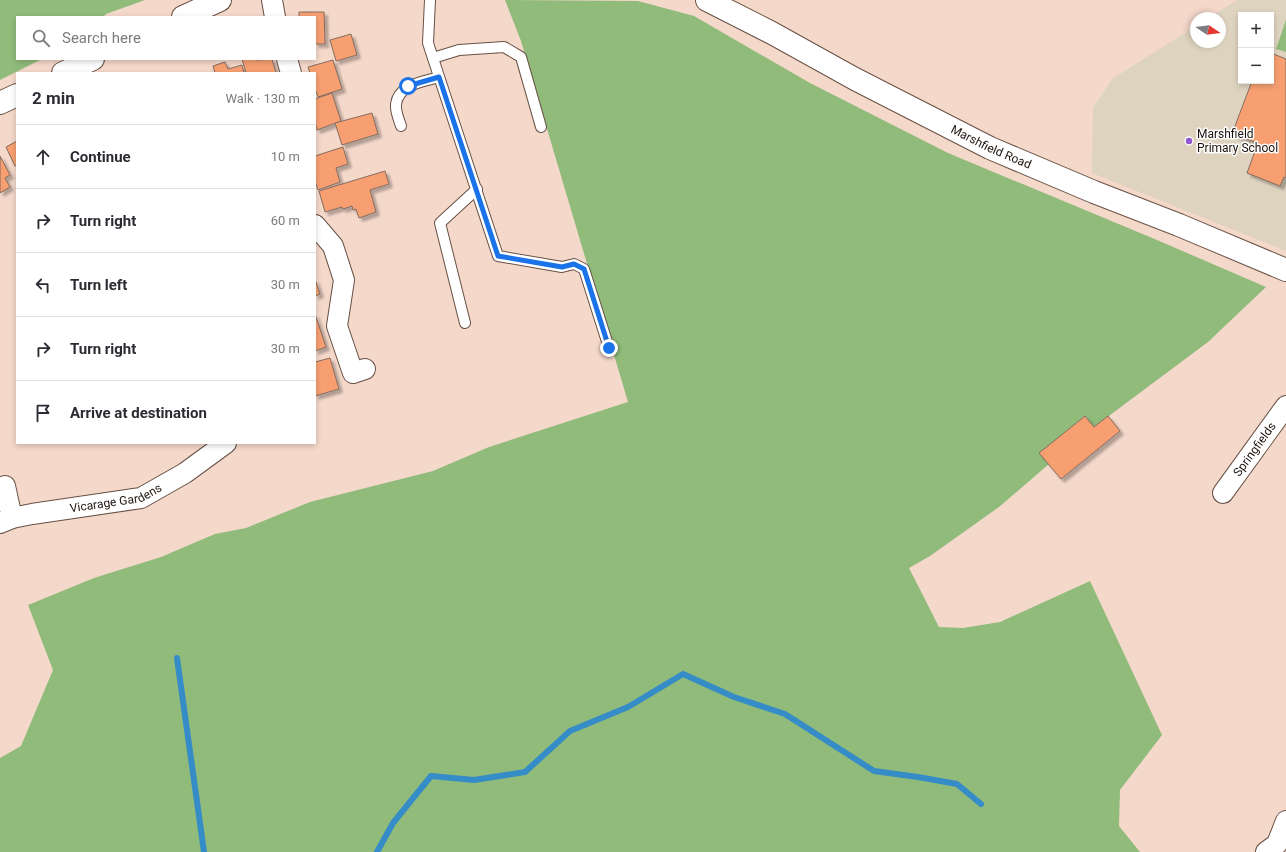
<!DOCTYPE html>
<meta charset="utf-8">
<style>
:root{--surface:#fff;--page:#f2f2f3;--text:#2b2b33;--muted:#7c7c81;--line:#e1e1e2}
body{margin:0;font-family:Roboto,sans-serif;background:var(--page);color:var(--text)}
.controls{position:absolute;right:12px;top:12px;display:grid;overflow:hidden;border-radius:0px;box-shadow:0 2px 6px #0003}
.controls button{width:36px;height:36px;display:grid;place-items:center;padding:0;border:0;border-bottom:1px solid var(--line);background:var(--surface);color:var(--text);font:20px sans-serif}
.compass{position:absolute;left:1190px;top:12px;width:36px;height:36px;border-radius:50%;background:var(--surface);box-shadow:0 2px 6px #0003;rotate:103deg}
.stop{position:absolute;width:12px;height:12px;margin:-9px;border:3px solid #1a73e8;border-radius:50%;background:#fff}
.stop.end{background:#1a73e8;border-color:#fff;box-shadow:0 1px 4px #0008}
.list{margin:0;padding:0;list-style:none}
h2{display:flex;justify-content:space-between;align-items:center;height:52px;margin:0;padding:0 16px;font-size:17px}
h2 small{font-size:13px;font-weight:400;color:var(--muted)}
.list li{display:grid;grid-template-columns:26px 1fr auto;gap:12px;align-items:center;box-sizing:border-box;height:64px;padding:0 16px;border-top:1px solid var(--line)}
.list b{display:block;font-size:15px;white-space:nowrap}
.list em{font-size:13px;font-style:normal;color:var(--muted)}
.icon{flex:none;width:22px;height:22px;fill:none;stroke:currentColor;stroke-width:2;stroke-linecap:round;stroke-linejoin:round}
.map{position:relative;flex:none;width:1286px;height:852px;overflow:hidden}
.search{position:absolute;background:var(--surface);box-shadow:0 2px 6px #0003;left:16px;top:16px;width:300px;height:44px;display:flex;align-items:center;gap:10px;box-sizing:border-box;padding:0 14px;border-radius:0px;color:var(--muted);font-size:15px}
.panel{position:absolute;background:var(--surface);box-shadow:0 2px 6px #0003;left:16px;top:72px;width:300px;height:372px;border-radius:0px}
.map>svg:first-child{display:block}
</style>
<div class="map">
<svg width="1286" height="852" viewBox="0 0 1286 852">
<defs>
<filter id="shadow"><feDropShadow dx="3.5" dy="3.5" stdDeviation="1" flood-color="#0004"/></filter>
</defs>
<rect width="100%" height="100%" fill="#f4d8ca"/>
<path fill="#ded3bf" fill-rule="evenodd" d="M 1237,0 L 1286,0 L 1286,251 L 1092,173 L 1093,108 L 1112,79 L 1196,26 L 1196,42 L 1220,42 L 1220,18 L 1209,18 ZM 1241,15 L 1271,15 L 1271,81 L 1241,81 Z"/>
<g fill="#90bb7b">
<polygon points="0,0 145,0 106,14 103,17 17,17 17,59 42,59 0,80"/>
<polygon points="505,0 638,1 694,16 810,83 948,153 1157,240 1266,287 1208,342 1094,427 1085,416 1040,453 1049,464 999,507 930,556 909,568 939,627 963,628 1000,622 1090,581 1162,735 1120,790 1119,826 1140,852 0,852 0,758 21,746 53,670 28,605 94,578 161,557 215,534 246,528 310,502 433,471 489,447 628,402 521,41"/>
<polygon points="1286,20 1286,52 1276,49"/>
</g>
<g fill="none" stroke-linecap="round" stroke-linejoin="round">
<g stroke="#368cc7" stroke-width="6">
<polyline points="177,658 204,852"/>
<polyline points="377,852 393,823 431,776 474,780 525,772 570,731 628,707 683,674 734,697 785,714 874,771 918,777 957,784 981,804"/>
</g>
</g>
<g fill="#f79f71" stroke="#846c60" filter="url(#shadow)">
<polygon points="299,12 324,12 325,44 315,44 315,17 299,17"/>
<polygon points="351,34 357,55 336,61 330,40"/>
<polygon points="1271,53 1286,59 1286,178 1284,177 1280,186 1247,173 1258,143 1232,134 1252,81 1271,81"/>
<polygon points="242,59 256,59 256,60 272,59 276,73 246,73"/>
<polygon points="333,60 342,89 318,97 315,89 315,73 310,73 308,67"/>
<polygon points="225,62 228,69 242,65 244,73 215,73 213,66"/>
<polygon points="332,93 341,121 317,130 315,123 315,99"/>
<polygon points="372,113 378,134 342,145 335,123"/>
<polygon points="17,141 17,165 15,166 6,147"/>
<polygon points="343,147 348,164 336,168 340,182 318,190 315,181 315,156"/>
<polygon points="0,156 10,175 5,178 10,187 0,193"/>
<polygon points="385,171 389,184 370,190 376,212 359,218 356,209 353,210 352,206 343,209 342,207 325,212 319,191"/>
<polygon points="315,279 320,294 315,296"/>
<polygon points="315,314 326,347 315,351"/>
<polygon points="330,358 339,389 315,396 315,362"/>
<polygon points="1085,416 1094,427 1108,416 1120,431 1061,479 1039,453"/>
</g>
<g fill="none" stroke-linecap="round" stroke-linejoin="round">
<g stroke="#685145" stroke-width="12">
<g id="service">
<polyline points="430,0 428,43 498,256 562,267 574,264 584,269 609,348"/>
<polyline points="433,58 459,50 504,47 521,57 541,127"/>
<path d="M 401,126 C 399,120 395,111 396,104 C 399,84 423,82 439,77"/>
<polyline points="465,323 440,223 477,189"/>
</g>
</g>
<g stroke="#685145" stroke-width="22">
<g id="minor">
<polyline points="272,0 275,17"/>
<polyline points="287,59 291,73"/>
<polyline points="315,225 333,246 344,280 337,326 353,373 365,369"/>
<polyline points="5,486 12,518"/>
<path id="s1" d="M 1223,493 L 1286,406"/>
<path id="s2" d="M 0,523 L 12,518 L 32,514 L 141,498 L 185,473 L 226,443"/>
<polyline points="1266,852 1277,844 1286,821"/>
</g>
</g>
<g stroke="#685145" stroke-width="24">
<g id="tertiary">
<path id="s3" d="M 707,0 L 772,33 L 855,79 L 990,148 L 1094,192 L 1179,225 L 1286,270"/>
<polyline points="183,17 220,0"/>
<polyline points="63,73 93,59"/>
<polyline points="0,103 17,95"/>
</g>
</g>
<use href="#service" stroke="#fff" stroke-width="10"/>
<use href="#minor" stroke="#fff" stroke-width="20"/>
<use href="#tertiary" stroke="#fff" stroke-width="22"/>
</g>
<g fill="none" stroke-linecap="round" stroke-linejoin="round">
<polyline stroke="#1a73e8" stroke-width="5" points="408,86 439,77 498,256 562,267 574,264 584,269 609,348"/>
</g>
<circle fill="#8e59d2" stroke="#fff" stroke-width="1.5" cx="1189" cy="141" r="4"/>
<g text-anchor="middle" stroke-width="3" stroke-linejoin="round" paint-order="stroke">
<g font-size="12" fill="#1b120d" stroke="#fff" text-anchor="start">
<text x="1197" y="138">Marshfield<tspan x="1197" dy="14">Primary School</tspan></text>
</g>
<g font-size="12" fill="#1b120d" stroke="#fff">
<text dy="4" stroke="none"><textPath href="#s3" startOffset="320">Marshfield Road</textPath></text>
<text dy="4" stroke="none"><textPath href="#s1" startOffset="54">Springfields</textPath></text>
<text dy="4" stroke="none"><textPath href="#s2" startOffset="119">Vicarage Gardens</textPath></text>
</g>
</g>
</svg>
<div class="controls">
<button>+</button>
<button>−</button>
</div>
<svg class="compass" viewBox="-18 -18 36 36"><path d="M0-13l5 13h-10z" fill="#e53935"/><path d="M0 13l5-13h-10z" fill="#7c7c81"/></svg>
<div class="stop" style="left:408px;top:86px"></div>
<div class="stop end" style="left:609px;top:348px"></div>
<div class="search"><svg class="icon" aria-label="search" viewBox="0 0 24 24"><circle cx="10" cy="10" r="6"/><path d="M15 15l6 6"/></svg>Search here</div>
<section class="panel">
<h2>2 min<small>Walk · 130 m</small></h2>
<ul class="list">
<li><svg class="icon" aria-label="ahead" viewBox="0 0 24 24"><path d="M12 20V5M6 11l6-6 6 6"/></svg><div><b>Continue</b></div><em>10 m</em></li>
<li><svg class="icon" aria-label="right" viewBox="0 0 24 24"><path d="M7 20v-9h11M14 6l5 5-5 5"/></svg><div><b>Turn right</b></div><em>60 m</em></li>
<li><svg class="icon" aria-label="left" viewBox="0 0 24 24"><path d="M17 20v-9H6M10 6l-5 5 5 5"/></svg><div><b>Turn left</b></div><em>30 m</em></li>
<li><svg class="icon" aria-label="right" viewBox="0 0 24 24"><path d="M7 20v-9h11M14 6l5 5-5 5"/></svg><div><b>Turn right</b></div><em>30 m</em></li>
<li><svg class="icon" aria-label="arrive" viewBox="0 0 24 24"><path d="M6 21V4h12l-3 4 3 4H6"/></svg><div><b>Arrive at destination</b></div></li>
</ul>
</section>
</div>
